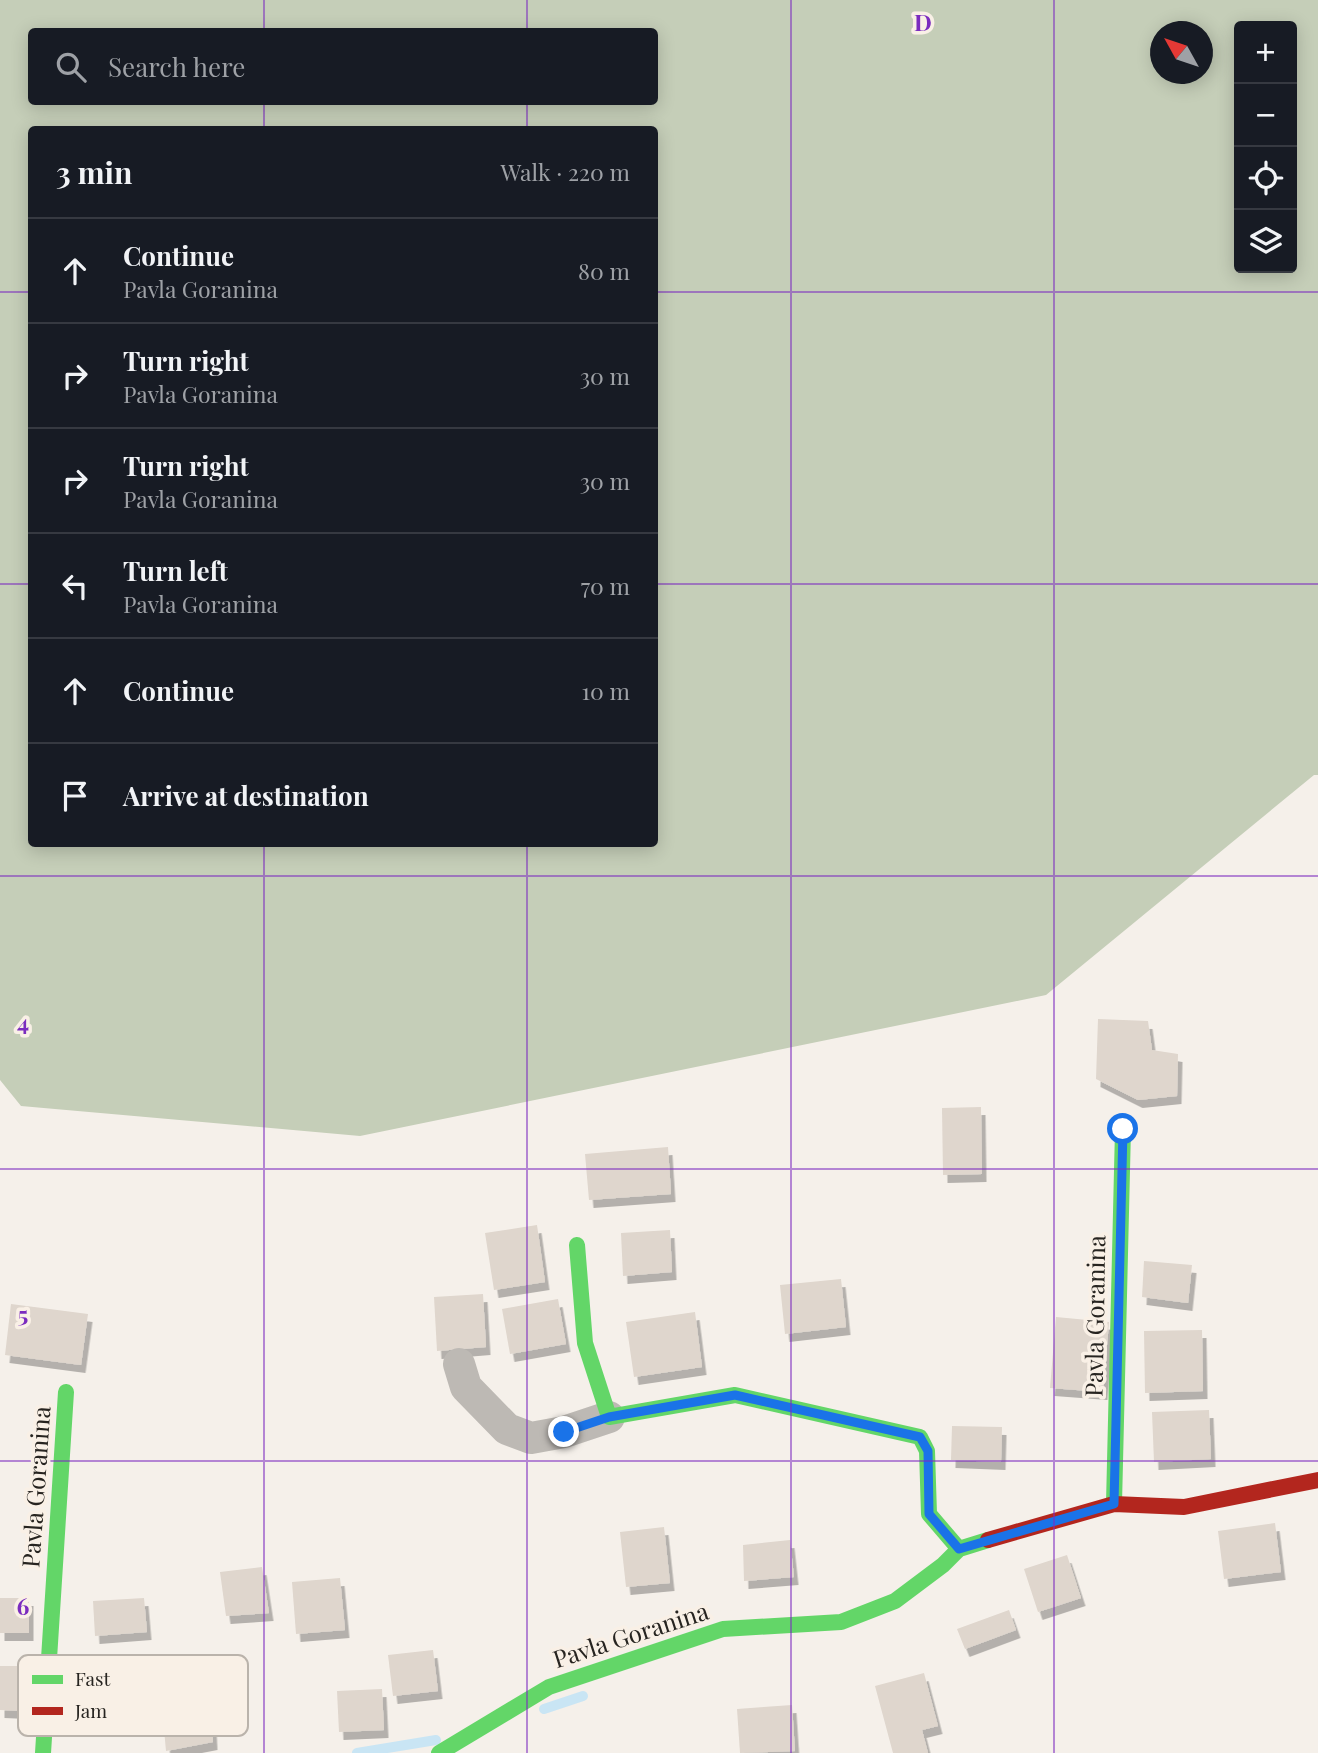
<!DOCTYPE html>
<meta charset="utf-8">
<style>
:root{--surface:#171b24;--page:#242831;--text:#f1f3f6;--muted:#9ea1a6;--line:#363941}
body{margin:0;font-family:"Playfair Display",serif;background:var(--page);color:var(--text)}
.controls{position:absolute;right:21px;top:21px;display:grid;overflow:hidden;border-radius:7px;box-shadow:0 4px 18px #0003}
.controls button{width:63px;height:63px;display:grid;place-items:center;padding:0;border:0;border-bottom:2px solid var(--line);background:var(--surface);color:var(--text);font:35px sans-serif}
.compass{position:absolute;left:1150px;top:21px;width:63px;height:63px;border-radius:50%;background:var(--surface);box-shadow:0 4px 18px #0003;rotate:310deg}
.stop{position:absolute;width:21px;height:21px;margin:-16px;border:5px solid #1a73e8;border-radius:50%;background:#fff}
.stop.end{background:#1a73e8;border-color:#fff;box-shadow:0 2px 7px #0008}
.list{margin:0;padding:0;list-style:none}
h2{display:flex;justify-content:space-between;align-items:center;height:91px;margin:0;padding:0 28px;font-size:30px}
h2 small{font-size:23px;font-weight:400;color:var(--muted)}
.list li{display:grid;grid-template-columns:46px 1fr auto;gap:21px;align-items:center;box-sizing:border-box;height:105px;padding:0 28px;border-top:2px solid var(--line)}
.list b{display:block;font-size:26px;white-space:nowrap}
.list p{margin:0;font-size:23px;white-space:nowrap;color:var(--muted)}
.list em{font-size:23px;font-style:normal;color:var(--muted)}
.icon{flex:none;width:38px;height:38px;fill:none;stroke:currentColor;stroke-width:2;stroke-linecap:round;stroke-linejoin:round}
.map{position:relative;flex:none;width:1318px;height:1753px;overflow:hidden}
.search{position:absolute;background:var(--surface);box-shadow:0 4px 18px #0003;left:28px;top:28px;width:630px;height:77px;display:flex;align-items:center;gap:18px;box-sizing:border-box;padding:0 24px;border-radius:7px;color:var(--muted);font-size:26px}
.panel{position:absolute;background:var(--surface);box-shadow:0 4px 18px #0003;left:28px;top:126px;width:630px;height:721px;border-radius:7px}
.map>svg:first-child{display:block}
</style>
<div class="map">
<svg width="1318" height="1753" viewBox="0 0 1318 1753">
<defs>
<filter id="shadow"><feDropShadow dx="4.5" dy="8" stdDeviation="0" flood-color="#0004"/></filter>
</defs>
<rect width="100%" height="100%" fill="#f5f0ea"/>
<path fill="#c5ceb8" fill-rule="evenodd" d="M 0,0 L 1318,0 L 1318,775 L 1314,775 L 1046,995 L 360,1136 L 21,1106 L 0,1080 ZM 1239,26 L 1292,26 L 1292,268 L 1239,268 ZM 32,32 L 654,32 L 654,102 L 32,102 ZM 1160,32 L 1202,32 L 1202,74 L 1160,74 ZM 32,130 L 654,130 L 654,844 L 32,844 Z"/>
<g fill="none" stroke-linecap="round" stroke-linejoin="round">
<g stroke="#c9e5f4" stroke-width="10">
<polyline points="544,1709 583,1696"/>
<polyline points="357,1753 436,1740"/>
</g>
</g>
<g fill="#dfd6cd" filter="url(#shadow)">
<polygon points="1098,1019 1148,1021 1152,1050 1178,1054 1177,1096 1138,1100 1096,1079"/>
<polygon points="981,1107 982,1174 943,1175 942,1108"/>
<polygon points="668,1147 671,1194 589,1200 585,1154"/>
<polygon points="537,1225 545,1282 494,1290 485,1233"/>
<polygon points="670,1230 672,1272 623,1276 621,1233"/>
<polygon points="1144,1261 1192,1265 1188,1303 1142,1297"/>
<polygon points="841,1279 846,1327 785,1334 780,1285"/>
<polygon points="483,1294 486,1347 437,1351 434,1297"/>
<polygon points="558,1299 566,1344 510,1354 502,1309"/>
<polygon points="11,1304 88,1314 81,1365 5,1355"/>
<polygon points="695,1312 702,1367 634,1377 626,1322"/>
<polygon points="1056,1317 1109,1322 1103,1392 1050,1388"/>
<polygon points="1202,1330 1203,1391 1145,1393 1144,1331"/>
<polygon points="1209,1410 1211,1459 1154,1462 1152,1412"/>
<polygon points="952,1426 1002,1427 1001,1462 951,1460"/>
<polygon points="1275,1523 1281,1572 1224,1579 1218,1531"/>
<polygon points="664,1527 670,1583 626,1587 620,1532"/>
<polygon points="790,1540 794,1577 744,1581 743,1545"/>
<polygon points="1067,1555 1081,1598 1038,1612 1024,1569"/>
<polygon points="262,1567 269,1613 226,1616 220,1572"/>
<polygon points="340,1578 345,1630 296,1634 292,1582"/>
<rect x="0" y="1598" width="29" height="35"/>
<polygon points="144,1598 147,1632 95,1636 93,1601"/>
<polygon points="1009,1610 1016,1630 965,1649 957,1629"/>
<polygon points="433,1650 438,1691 393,1696 388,1655"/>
<polygon points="0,1666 25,1666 23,1711 0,1710"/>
<polygon points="924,1673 938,1726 922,1730 928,1753 893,1753 875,1686"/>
<polygon points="382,1689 384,1730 339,1732 337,1691"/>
<polygon points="211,1703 213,1742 166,1751 162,1708"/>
<polygon points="792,1705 795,1751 740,1753 737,1709"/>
</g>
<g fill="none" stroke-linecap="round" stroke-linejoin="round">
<polyline stroke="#bdb9b4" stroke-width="32" points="459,1364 466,1387 507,1429 531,1438 564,1432 609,1417"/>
<g stroke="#63d668" stroke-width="16">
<polyline points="577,1245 585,1343 609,1417 735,1395 920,1437 927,1451 929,1514 959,1549"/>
<polyline points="1114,1504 1123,1129"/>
<polyline points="43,1753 66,1392"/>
<polyline points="439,1753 549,1687 723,1629 841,1622 895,1601 943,1565 959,1549 988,1540"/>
</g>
<polyline stroke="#b3261e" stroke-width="16" points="988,1540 1114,1504 1184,1507 1318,1480"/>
</g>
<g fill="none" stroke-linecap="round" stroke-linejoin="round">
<polyline stroke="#1a73e8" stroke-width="9" points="564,1432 609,1417 735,1395 920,1437 928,1451 929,1514 959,1549 1114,1504 1123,1129"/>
</g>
<path fill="none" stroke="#7b2cbf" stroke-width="2" stroke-opacity="0.55" d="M 264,0 L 264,32M 527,0 L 527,32M 791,0 L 791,1753M 1054,0 L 1054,1753M 264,102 L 264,130M 527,102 L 527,130M 0,292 L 32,292M 654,292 L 1318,292M 0,584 L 32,584M 654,584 L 1318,584M 264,844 L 264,1753M 527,844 L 527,1753M 0,876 L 1318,876M 0,1169 L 1318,1169M 0,1461 L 1318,1461"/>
<g text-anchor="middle" stroke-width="7" stroke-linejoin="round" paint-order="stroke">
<g font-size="24" fill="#272420" stroke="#f9f0e6">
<text transform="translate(1096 1316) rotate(-89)" y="8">Pavla Goranina</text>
<text transform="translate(37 1487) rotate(-86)" y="8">Pavla Goranina</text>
<text transform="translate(631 1636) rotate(-18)" y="8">Pavla Goranina</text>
</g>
</g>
<rect x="18" y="1655" width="230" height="81" rx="10" fill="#f9f0e6" stroke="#bab3ab" stroke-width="2"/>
<rect x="32" y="1675" width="31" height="9" fill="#63d668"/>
<rect x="32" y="1707" width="31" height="8" fill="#b3261e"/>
<g font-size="19" fill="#272420">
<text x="75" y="1686">Fast</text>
<text x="75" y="1718">Jam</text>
</g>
<g font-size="23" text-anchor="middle" font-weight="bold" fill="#7b2cbf" stroke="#f9f0e6" stroke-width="7" stroke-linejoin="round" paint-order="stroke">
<text x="923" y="31">D</text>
<text x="23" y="1031">4</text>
<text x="23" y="1323">5</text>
<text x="23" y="1615">6</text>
</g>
</svg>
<div class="controls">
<button>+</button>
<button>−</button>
<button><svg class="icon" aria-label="locate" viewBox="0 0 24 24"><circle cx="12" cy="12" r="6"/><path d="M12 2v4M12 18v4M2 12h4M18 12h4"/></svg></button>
<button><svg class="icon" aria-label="layers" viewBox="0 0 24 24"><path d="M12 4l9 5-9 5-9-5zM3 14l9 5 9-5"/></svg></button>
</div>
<svg class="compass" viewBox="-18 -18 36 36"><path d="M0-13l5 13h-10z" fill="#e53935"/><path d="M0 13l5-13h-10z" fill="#9ea1a6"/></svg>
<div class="stop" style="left:1123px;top:1129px"></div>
<div class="stop end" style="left:564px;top:1432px"></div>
<div class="search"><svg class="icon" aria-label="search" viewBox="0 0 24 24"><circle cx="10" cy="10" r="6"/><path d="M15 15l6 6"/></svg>Search here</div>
<section class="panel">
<h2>3 min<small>Walk · 220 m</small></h2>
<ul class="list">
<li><svg class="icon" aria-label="ahead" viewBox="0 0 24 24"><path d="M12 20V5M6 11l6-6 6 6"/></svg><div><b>Continue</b><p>Pavla Goranina</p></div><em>80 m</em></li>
<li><svg class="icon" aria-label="right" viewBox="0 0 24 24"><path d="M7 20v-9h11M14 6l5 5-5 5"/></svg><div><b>Turn right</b><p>Pavla Goranina</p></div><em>30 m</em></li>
<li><svg class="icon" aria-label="right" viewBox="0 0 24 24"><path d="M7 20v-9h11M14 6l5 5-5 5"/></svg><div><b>Turn right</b><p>Pavla Goranina</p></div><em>30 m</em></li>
<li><svg class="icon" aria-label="left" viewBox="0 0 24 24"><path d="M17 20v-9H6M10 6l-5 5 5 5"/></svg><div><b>Turn left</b><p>Pavla Goranina</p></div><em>70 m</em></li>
<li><svg class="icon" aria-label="ahead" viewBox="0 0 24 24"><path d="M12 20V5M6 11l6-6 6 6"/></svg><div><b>Continue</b></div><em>10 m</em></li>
<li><svg class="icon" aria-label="arrive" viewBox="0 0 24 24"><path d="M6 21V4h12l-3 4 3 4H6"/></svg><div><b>Arrive at destination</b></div></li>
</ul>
</section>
</div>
